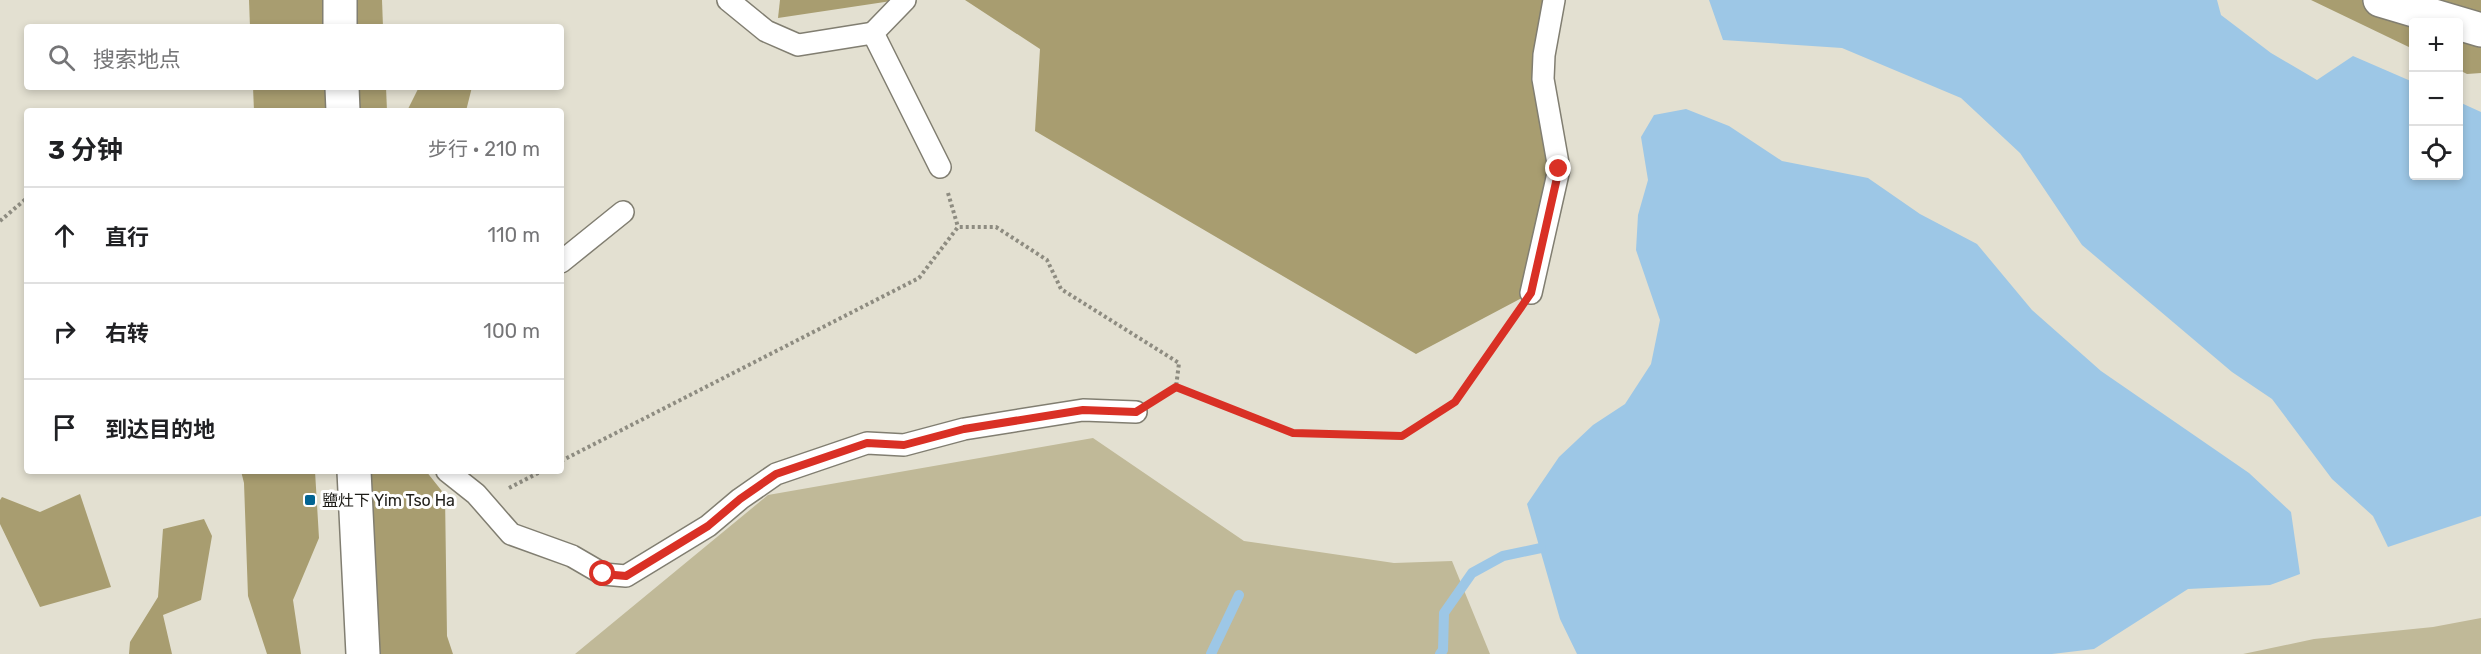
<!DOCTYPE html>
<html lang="zh">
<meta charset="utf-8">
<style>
:root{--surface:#fff;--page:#f2f2f2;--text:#202124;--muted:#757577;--line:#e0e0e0}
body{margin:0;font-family:Rubik,"Noto Sans SC",sans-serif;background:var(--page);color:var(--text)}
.controls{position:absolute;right:18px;top:18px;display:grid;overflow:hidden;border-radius:6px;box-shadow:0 3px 9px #0003}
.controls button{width:54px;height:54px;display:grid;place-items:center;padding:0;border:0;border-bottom:2px solid var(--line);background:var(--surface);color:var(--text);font:30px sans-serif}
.stop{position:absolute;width:18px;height:18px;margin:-14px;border:4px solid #d93025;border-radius:50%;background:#fff}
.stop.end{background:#d93025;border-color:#fff;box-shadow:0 2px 6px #0008}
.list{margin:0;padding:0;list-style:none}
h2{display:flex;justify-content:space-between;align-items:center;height:78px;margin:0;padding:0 24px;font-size:26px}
h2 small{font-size:20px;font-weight:400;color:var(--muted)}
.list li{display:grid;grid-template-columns:39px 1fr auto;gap:18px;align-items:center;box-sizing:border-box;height:96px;padding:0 24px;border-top:2px solid var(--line)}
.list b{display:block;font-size:22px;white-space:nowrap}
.list em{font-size:20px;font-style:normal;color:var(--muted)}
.icon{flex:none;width:33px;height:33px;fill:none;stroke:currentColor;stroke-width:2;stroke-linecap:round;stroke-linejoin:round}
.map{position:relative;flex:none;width:2481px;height:654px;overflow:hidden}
.search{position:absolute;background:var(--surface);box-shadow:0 3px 9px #0003;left:24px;top:24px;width:540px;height:66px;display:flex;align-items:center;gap:15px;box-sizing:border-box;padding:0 21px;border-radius:6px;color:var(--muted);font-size:22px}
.panel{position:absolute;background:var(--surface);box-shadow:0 3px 9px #0003;left:24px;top:108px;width:540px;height:366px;border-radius:6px}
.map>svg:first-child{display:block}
</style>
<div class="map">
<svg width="2481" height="654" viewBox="0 0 2481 654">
<rect width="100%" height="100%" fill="#e3e0d1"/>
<g fill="#c0b998">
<polygon points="1093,438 1244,541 1394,563 1452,561 1490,654 575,654 768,495"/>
<polygon points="2481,618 2481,654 2243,654 2314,639 2433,627"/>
</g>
<g fill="#a89d70">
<polygon points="249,0 382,0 383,27 250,27"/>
<polygon points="780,0 898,0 778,18"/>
<polygon points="965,0 1555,0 1543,79 1555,188 1531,293 1416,354 1035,131 1040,49"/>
<polygon points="2311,0 2481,0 2481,73 2467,74 2459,70 2458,22 2414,22 2413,49"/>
<polygon points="253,87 386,87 387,111 254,111"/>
<polygon points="419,87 472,87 466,111 407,111"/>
<polygon points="241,471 315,471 319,538 293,600 301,654 267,654 248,596 244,483"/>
<polygon points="347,471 426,471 445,495 447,636 453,654 361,654"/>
<polygon points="80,494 111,587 40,607 0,524 0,500 2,497 40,512"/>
<polygon points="204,519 212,536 201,600 163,615 172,654 129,654 130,642 158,597 163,529"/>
</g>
<g fill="#9dc7e6">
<polygon points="1709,0 2217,0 2221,15 2271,53 2317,80 2353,56 2413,82 2414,176 2458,176 2459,102 2481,112 2481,516 2388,547 2373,516 2332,479 2272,399 2232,372 2082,245 2020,153 1961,98 1842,48 1723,40"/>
<polygon points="1686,109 1729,126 1782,161 1868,178 1920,214 1977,244 2032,310 2101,371 2249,473 2291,512 2300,574 2270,585 2188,589 2094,649 2052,654 1577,654 1560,619 1527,504 1559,457 1593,425 1625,404 1651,364 1660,320 1636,250 1638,215 1648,180 1641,137 1654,115"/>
</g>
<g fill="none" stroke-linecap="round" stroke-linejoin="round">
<g stroke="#9dc7e6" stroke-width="10">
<polyline points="1211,654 1239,595"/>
<polyline points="1440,654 1443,650 1444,613 1472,573 1503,556 1541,548"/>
</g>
<g stroke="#817e71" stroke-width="24">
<g id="lane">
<polyline points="728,0 766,31 798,45 873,33"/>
<polyline points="905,0 873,33 940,167"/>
<polyline points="561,262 623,212"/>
<polyline points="1531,293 1559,169 1543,79 1544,55 1554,0"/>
<polyline points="447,471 476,494 511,534 572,556 603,574 626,576 708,526 740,499 776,474 867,443 904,445 964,429 1083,410 1136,412"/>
</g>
</g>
<g stroke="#817e71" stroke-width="36">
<g id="secondary">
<polyline points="340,0 340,27"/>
<polyline points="2380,0 2481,30"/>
<polyline points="342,87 343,111"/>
<polyline points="354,471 363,654"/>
</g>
</g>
<g stroke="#8e8c81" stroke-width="4" stroke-dasharray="3 3" stroke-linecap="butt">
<polyline points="948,193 958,227"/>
<polyline points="0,221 27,198"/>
<polyline points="1176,387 1293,433 1403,436 1455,402 1515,317"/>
<polyline points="561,461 919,278 958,227 996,227 1047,260 1061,289 1179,363 1176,387 1161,396"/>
<polyline points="509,488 542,471"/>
</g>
<use href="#lane" stroke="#fff" stroke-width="21"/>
<use href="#secondary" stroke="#fff" stroke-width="33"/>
</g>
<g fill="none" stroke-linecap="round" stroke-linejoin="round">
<polyline stroke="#d93025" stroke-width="8" points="603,574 626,576 708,526 740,499 776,474 867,443 904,445 964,429 1083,410 1136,412 1176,387 1293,433 1402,436 1455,402 1531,293 1559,169"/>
</g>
<rect fill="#016392" stroke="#fff" stroke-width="2" x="304" y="494" width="12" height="12" rx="3"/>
<g text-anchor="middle" stroke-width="6" stroke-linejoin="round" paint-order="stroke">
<g font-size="16" fill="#1d1c17" stroke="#fff" text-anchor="start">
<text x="322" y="506">鹽灶下 Yim Tso Ha</text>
</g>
</g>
</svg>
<div class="controls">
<button>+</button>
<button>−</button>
<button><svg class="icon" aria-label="locate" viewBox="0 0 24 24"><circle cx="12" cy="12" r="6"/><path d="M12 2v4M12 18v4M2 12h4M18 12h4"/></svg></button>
</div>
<div class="stop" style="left:603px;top:574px"></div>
<div class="stop end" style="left:1559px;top:169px"></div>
<div class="search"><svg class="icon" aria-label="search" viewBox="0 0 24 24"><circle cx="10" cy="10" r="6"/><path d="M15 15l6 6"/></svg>搜索地点</div>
<section class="panel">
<h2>3 分钟<small>步行 · 210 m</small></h2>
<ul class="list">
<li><svg class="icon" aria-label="ahead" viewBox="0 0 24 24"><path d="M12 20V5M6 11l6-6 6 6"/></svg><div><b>直行</b></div><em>110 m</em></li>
<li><svg class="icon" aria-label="right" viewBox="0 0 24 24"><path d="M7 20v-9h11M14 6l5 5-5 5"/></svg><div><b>右转</b></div><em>100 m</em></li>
<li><svg class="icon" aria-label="arrive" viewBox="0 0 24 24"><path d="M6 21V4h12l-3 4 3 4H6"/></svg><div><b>到达目的地</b></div></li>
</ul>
</section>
</div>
